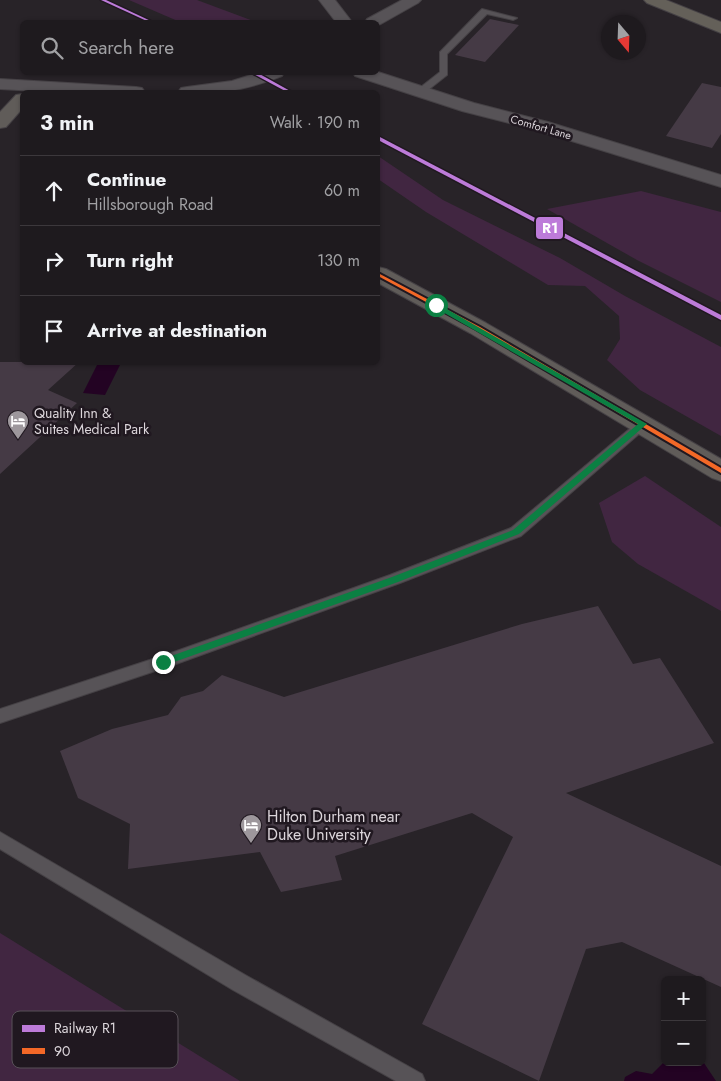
<!DOCTYPE html>
<meta charset="utf-8">
<style>
:root{--surface:#1e1a1e;--page:#2b272b;--text:#f1f3f6;--muted:#a1a1a4;--line:#3c383c}
body{margin:0;font-family:Jost,sans-serif;background:var(--page);color:var(--text)}
.controls{position:absolute;right:15px;bottom:15px;display:grid;overflow:hidden;border-radius:8px;box-shadow:0 1px 4px #0004}
.controls button{width:45px;height:45px;display:grid;place-items:center;padding:0;border:0;border-bottom:1px solid var(--line);background:var(--surface);color:var(--text);font:25px sans-serif}
.compass{position:absolute;left:601px;top:15px;width:45px;height:45px;border-radius:50%;background:var(--surface);box-shadow:0 1px 4px #0004;rotate:161deg}
.stop{position:absolute;width:15px;height:15px;margin:-11px;border:4px solid #0b8043;border-radius:50%;background:#fff}
.stop.end{background:#0b8043;border-color:#fff;box-shadow:0 1px 5px #0008}
.list{margin:0;padding:0;list-style:none}
h2{display:flex;justify-content:space-between;align-items:center;height:65px;margin:0;padding:0 20px;font-size:21px}
h2 small{font-size:16px;font-weight:400;color:var(--muted)}
.list li{display:grid;grid-template-columns:32px 1fr auto;gap:15px;align-items:center;box-sizing:border-box;height:70px;padding:0 20px;border-top:1px solid var(--line)}
.list b{display:block;font-size:19px;white-space:nowrap}
.list p{margin:0;font-size:16px;white-space:nowrap;color:var(--muted)}
.list em{font-size:16px;font-style:normal;color:var(--muted)}
.icon{flex:none;width:28px;height:28px;fill:none;stroke:currentColor;stroke-width:2;stroke-linecap:round;stroke-linejoin:round}
.map{position:relative;flex:none;width:721px;height:1081px;overflow:hidden}
.search{position:absolute;background:var(--surface);box-shadow:0 1px 4px #0004;left:20px;top:20px;width:360px;height:55px;display:flex;align-items:center;gap:12px;box-sizing:border-box;padding:0 18px;border-radius:8px;color:var(--muted);font-size:19px}
.panel{position:absolute;background:var(--surface);box-shadow:0 1px 4px #0004;left:20px;top:90px;width:360px;height:275px;border-radius:8px}
.map>svg:first-child{display:block}
</style>
<div class="map">
<svg width="721" height="1081" viewBox="0 0 721 1081">
<rect width="100%" height="100%" fill="#282328"/>
<g fill="#412641">
<polygon points="129,0 197,0 256,22 180,22"/>
<polygon points="378,156 443,200 560,258 625,296 721,347 721,436 640,390 607,360 620,339 619,316 585,286 548,285 426,212 378,179"/>
<polygon points="641,191 721,212 721,302 637,260 547,209"/>
<polygon points="645,476 721,527 721,611 638,564 612,542 599,503"/>
<polygon points="0,933 240,1081 0,1081"/>
</g>
<g fill="#230323">
<polygon points="98,363 120,365 105,395 83,393"/>
<polygon points="702,1060 716,1081 624,1081 625,1077 636,1071 652,1074 665,1061 665,1062 702,1062"/>
</g>
<g fill="#453a45">
<polygon points="490,19 519,25 485,62 455,55"/>
<polygon points="702,83 721,87 721,134 712,148 666,136"/>
<polygon points="0,362 79,362 48,390 77,403 0,474"/>
<polygon points="598,606 633,664 660,658 714,743 566,793 721,866 721,987 622,942 586,949 539,1081 422,1024 513,837 472,813 335,856 342,880 281,892 260,852 128,869 130,824 78,798 60,751 112,729 168,715 181,697 203,691 222,675 284,697 522,624"/>
</g>
<g fill="none" stroke-linecap="round" stroke-linejoin="round">
<g stroke="#454145" stroke-width="2">
<g id="lane">
<polygon points="482,9 517,18 513,20 487,14 447,54 447,75 423,94 417,94 417,90 440,72 440,52"/>
<polygon points="643,420 649,424 647,427 521,536 400,583 176,664 0,723 0,709 171,653 390,575 511,528 639,421"/>
<polygon points="0,832 247,976 422,1074 425,1081 396,1081 233,990 0,849"/>
</g>
</g>
<g stroke="#454145" stroke-width="2">
<g id="street">
<polygon points="319,0 335,0 352,22 336,22"/>
<polygon points="353,72 378,72 474,103 548,122 721,175 721,187 536,130 462,111 355,76"/>
</g>
</g>
<g stroke="#454145" stroke-width="2">
<g id="secondary">
<polygon points="402,0 421,0 418,3 379,25 378,22 365,22 367,19"/>
<path d="M 260,72 L 284,72 L 282,76 C 249,89 214,97 178,92 L 181,88 L 187,87 L 232,81 Z"/>
<polygon points="0,79 136,87 142,88 145,92 56,92 0,89"/>
</g>
</g>
<g stroke="#454145" stroke-width="2">
<g id="primary">
<polygon points="22,94 22,109 6,127 0,128 0,112 16,95"/>
<polygon points="378,267 386,269 486,323 721,459 721,481 712,478 470,333 378,283"/>
</g>
</g>
<g stroke="#454145" stroke-width="2">
<polygon id="highway" points="644,0 666,0 721,22 721,33 647,3"/>
</g>
<use href="#lane" fill="#575357" fill-rule="evenodd"/>
<use href="#street" fill="#575357" fill-rule="evenodd"/>
<use href="#secondary" fill="#575357" fill-rule="evenodd"/>
<use href="#primary" fill="#605c59" fill-rule="evenodd"/>
<use href="#highway" fill="#646059" fill-rule="evenodd"/>
<g stroke="#201820" stroke-width="4">
<polygon id="bus-1" points="378,273 480,327 721,468 721,473 476,329 378,276"/>
</g>
<use href="#bus-1" fill="#f36827" fill-rule="evenodd"/>
<g stroke="#201820" stroke-width="3">
<g id="rail-1">
<polygon points="101,0 106,0 153,22 149,22"/>
<polygon points="250,72 256,72 292,92 287,92"/>
<polygon points="378,136 721,315 721,320 378,140"/>
</g>
</g>
<use href="#rail-1" fill="#bd7bd9" fill-rule="evenodd"/>
</g>
<polygon fill="#0b8043" points="434,304 438,304 647,424 519,534 398,582 163,666 160,665 160,660 392,577 513,530 638,424 434,307"/>
<defs>
<g id="hotel-pin" transform="scale(1.125)"><path d="M0 17L-7.5 6A9.5 9.5 0 1 1 7.5 6Z" fill="#9d979c" stroke="#201820"/><path d="M-6-4.5h1.5V1H6V5H4.5V3h-9V5H-6ZM-4 0a1.8 1.8 0 1 1 3.6 0ZM.5 0V-2.5h3Q6-2.5 6 0Z" fill="#fff"/></g>
</defs>
<g fill-rule="evenodd">
<use href="#hotel-pin" x="18" y="421"/>
<use href="#hotel-pin" x="251" y="825"/>
</g>
<g text-anchor="middle" stroke-width="5" stroke-linejoin="round" paint-order="stroke">
<g font-size="11" fill="#dcd6db" stroke="#201820">
<text transform="translate(541 127) rotate(16)" y="4">Comfort Lane</text>
</g>
<g font-size="14" fill="#dcd6db" stroke="#201820" text-anchor="start">
<text x="34" y="418">Quality Inn &amp;<tspan x="34" dy="16">Suites Medical Park</tspan></text>
</g>
<g font-size="16" fill="#dcd6db" stroke="#201820" text-anchor="start">
<text x="267" y="822">Hilton Durham near<tspan x="267" dy="18">Duke University</tspan></text>
</g>
</g>
<rect x="12" y="1011" width="166" height="57" rx="8" fill="#201820" stroke="#585158" stroke-width="1"/>
<rect x="22" y="1025" width="23" height="7" fill="#bd7bd9"/>
<rect x="22" y="1048" width="23" height="6" fill="#f36827"/>
<g font-size="14" fill="#dcd6db">
<text x="54" y="1033">Railway R1</text>
<text x="54" y="1056">90</text>
</g>
<rect stroke="#201820" stroke-width="2" x="535" y="216" width="29" height="24" rx="5" fill="#bd7bd9"/>
<g font-size="14" text-anchor="middle" font-weight="bold" fill="#fff">
<text x="550" y="233">R1</text>
</g>
</svg>
<div class="controls">
<button>+</button>
<button>−</button>
</div>
<svg class="compass" viewBox="-18 -18 36 36"><path d="M0-13l5 13h-10z" fill="#e53935"/><path d="M0 13l5-13h-10z" fill="#a1a1a4"/></svg>
<div class="stop" style="left:436px;top:305px"></div>
<div class="stop end" style="left:163px;top:662px"></div>
<div class="search"><svg class="icon" aria-label="search" viewBox="0 0 24 24"><circle cx="10" cy="10" r="6"/><path d="M15 15l6 6"/></svg>Search here</div>
<section class="panel">
<h2>3 min<small>Walk · 190 m</small></h2>
<ul class="list">
<li><svg class="icon" aria-label="ahead" viewBox="0 0 24 24"><path d="M12 20V5M6 11l6-6 6 6"/></svg><div><b>Continue</b><p>Hillsborough Road</p></div><em>60 m</em></li>
<li><svg class="icon" aria-label="right" viewBox="0 0 24 24"><path d="M7 20v-9h11M14 6l5 5-5 5"/></svg><div><b>Turn right</b></div><em>130 m</em></li>
<li><svg class="icon" aria-label="arrive" viewBox="0 0 24 24"><path d="M6 21V4h12l-3 4 3 4H6"/></svg><div><b>Arrive at destination</b></div></li>
</ul>
</section>
</div>
